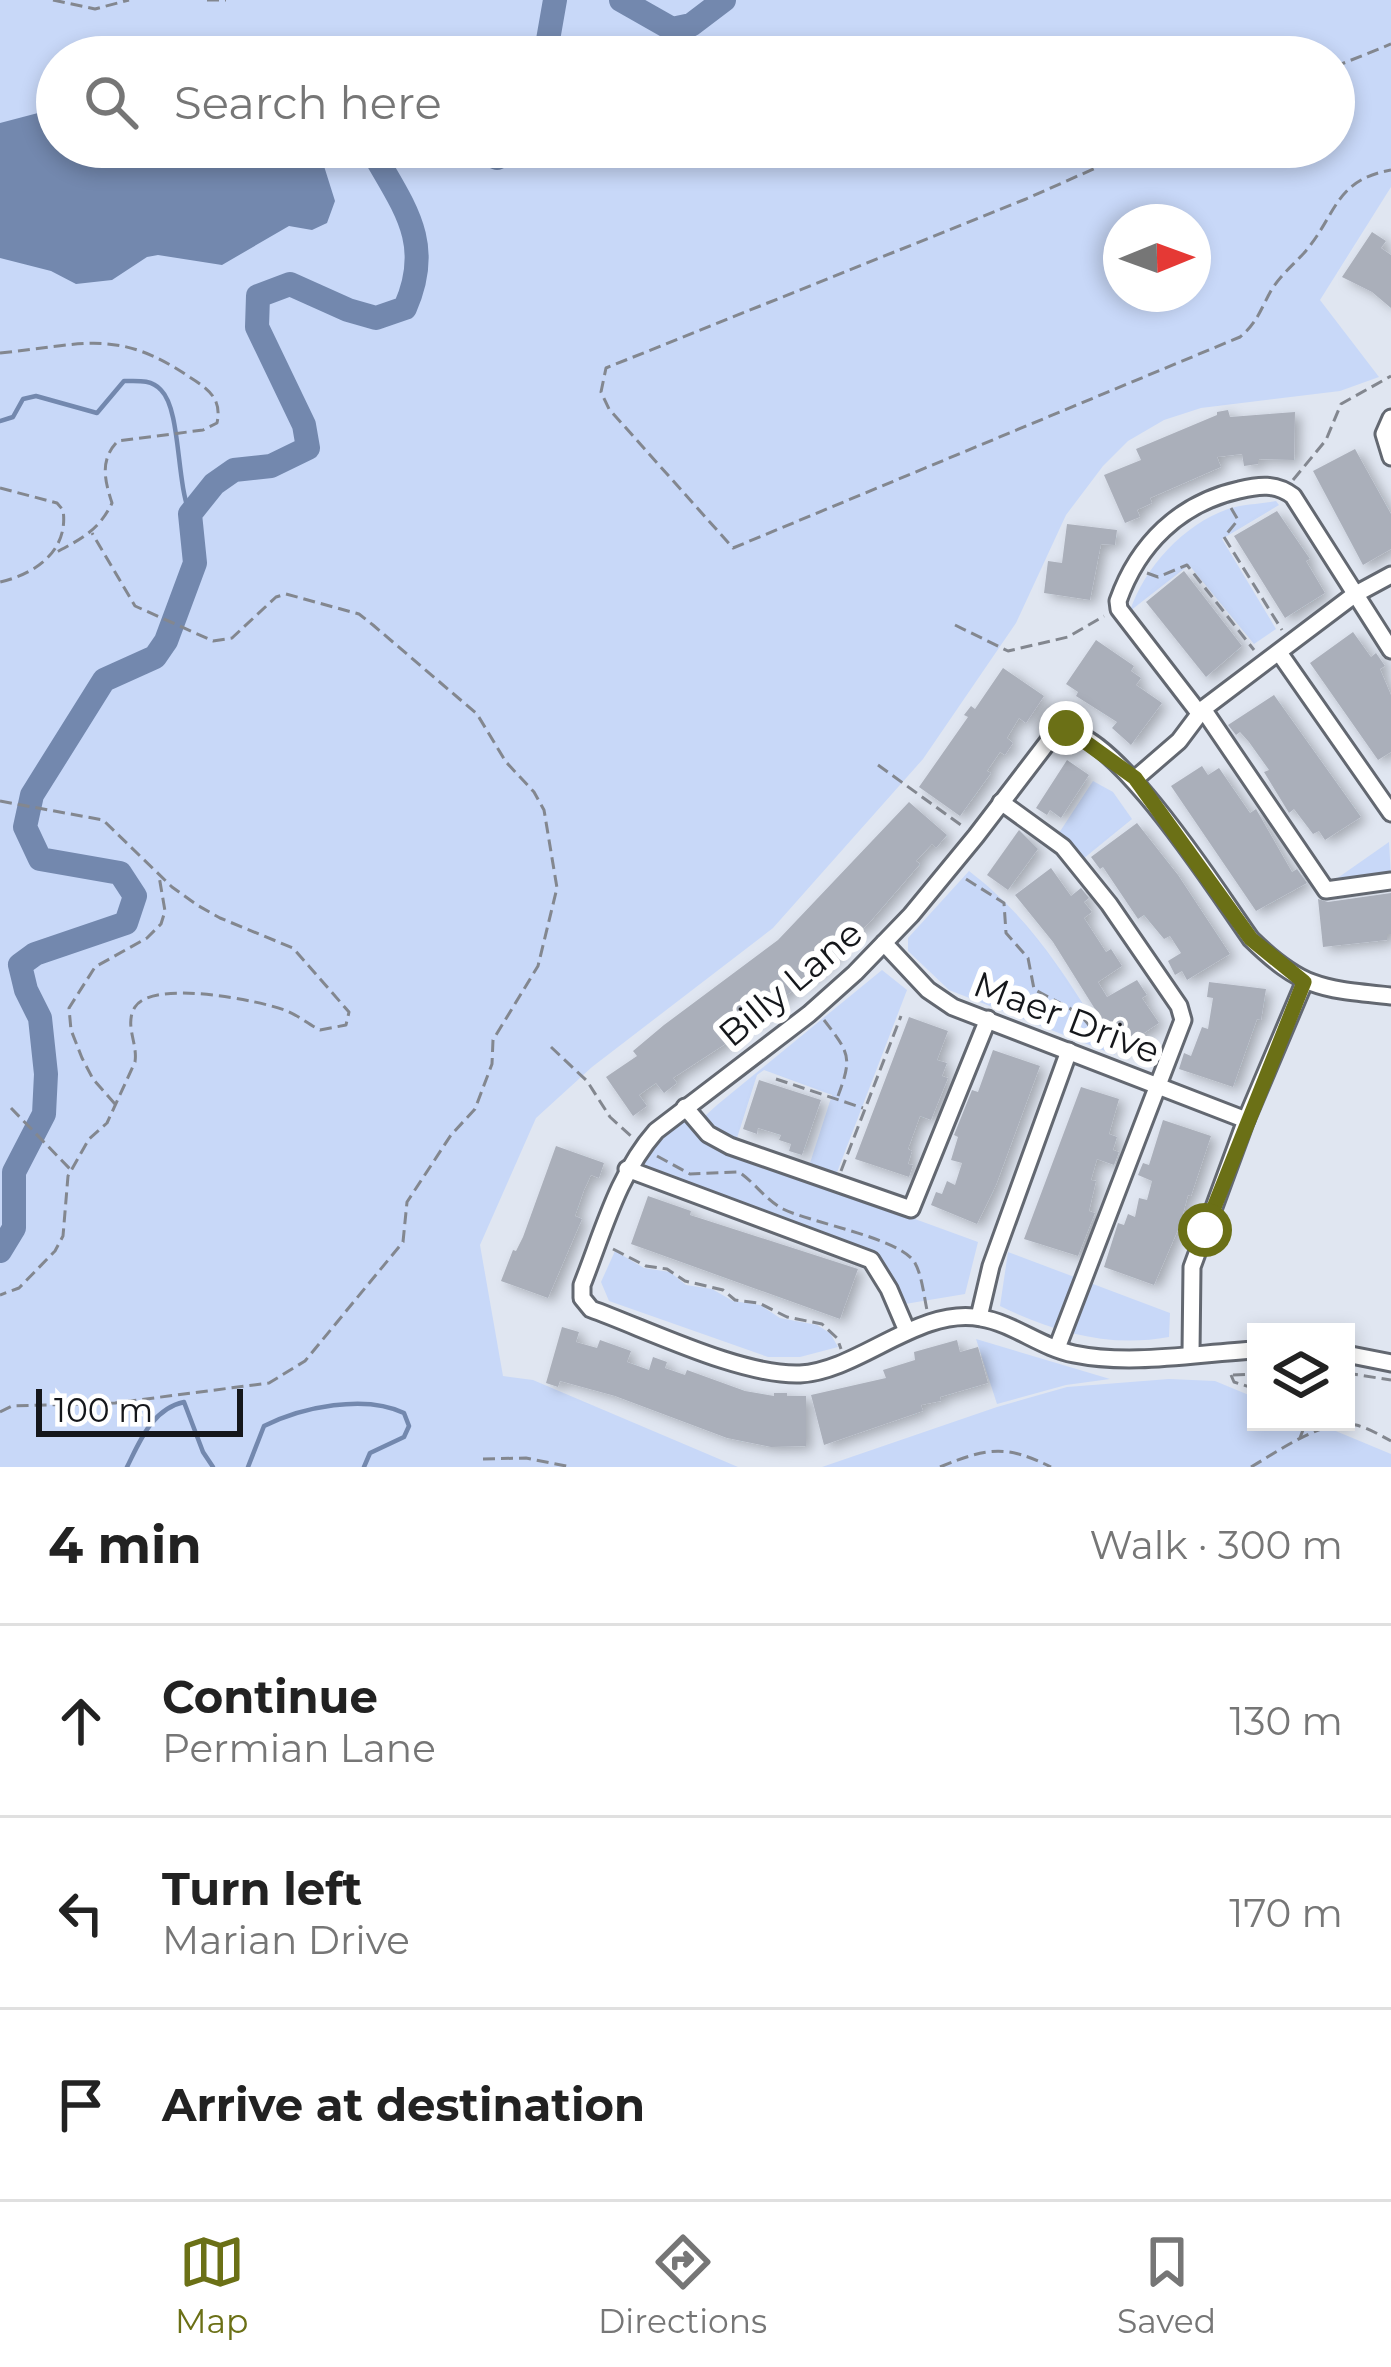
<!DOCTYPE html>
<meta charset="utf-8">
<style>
:root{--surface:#fff;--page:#f6f6f6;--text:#222;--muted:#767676;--line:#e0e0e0;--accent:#6b7016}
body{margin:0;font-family:Montserrat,sans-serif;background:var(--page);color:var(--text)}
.controls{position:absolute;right:36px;bottom:36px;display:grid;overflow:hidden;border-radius:0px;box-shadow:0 6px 18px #0003}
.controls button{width:108px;height:108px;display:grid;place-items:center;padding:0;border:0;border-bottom:3px solid var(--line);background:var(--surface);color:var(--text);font:60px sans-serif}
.compass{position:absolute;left:1103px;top:204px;width:108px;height:108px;border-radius:50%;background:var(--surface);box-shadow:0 6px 18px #0003;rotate:89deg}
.scale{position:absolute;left:36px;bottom:30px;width:207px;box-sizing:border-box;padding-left:12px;border:6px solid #15171b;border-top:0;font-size:33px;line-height:42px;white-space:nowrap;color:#15171b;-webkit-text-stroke:9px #fff;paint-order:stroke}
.stop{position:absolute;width:36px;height:36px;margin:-27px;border:9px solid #6b7016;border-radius:50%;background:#fff}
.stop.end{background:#6b7016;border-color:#fff;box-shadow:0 3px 12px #0008}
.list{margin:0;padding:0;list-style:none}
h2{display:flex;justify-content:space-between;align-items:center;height:156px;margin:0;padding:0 48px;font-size:51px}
h2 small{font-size:39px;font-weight:400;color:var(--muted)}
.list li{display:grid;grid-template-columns:78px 1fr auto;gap:36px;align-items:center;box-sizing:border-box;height:192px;padding:0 48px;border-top:3px solid var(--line)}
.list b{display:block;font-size:45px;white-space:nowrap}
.list p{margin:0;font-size:39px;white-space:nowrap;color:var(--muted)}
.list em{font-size:39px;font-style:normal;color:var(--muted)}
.icon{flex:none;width:66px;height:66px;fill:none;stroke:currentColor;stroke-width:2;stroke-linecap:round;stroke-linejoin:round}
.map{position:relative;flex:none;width:1391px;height:1467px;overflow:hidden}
.search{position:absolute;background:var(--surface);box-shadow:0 6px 18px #0003;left:36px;right:36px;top:36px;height:132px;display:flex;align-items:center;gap:30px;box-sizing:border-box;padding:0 42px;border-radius:66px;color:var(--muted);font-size:45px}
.sheet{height:732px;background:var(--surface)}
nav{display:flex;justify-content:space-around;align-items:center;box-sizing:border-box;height:168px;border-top:3px solid var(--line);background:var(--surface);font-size:33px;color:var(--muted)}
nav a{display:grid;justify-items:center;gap:6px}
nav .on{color:var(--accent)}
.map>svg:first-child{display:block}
</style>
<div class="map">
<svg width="1391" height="1467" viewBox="0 0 1391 1467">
<defs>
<filter id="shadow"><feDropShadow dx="6" dy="4" stdDeviation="6" flood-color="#0004"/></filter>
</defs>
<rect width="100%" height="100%" fill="#e0e6f1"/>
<g fill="#c8d8f8" fill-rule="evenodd">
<path d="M 0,0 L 1391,0 L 1391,187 L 1320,300 L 1379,377 L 1340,391 L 1201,408 L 1164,420 L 1128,441 L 1103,466 L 1066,515 L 1016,623 L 923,759 L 773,928 L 592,1067 L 536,1118 L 480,1245 L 503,1376 L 533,1380 L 738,1467 L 0,1467 ZM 57,57 L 1334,57 L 1334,147 L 57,147 ZM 1121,222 L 1193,222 L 1193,294 L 1121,294 Z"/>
<path d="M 1276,501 L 1279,505 L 1222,539 L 1276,629 L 1254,644 L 1189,565 L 1130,611 C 1144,568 1184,524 1228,509 C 1243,504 1260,504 1276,501 Z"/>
<polygon points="1093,781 1113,792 1132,819 1083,859 1059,833"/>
<polygon points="1389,842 1391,876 1329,884"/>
<path d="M 969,871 C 1037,923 1070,984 1115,1055 L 949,990 L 908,951 L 908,938 Z"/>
<path d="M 882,970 L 907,990 L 836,1175 L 809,1166 L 832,1095 L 764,1070 L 757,1075 L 737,1138 C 724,1134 713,1128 705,1116 L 717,1105 Z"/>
<polygon points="677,1121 688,1121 715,1146 978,1242 965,1294 905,1304 877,1255 650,1171 643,1161 644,1153"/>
<polygon points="615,1251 644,1268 670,1272 686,1285 712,1289 733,1301 760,1305 780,1318 817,1325 830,1333 838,1347 800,1357 768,1357 609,1301 601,1282"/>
<path d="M 1008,1252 L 1170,1313 L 1169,1337 C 1109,1348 1054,1332 1000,1306 Z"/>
<polygon points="976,1339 1110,1379 1066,1385 997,1404"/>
<polygon points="1169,1379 1215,1381 1256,1398 1256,1422 1314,1422 1391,1454 1391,1467 822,1467 997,1407 1067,1387"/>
</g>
<polygon fill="#7388ae" points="57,108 57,147 318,147 335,201 327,223 312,230 289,226 222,265 158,255 147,257 112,280 76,284 51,271 0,258 0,123"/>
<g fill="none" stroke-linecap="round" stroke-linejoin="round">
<g stroke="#7388ae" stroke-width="4.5">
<path d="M 0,421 L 13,417 L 23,399 L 36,396 L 97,413 L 124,381 C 137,381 151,379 161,390 C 181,410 176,481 190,514"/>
<path d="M 127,1467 C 140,1441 152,1409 184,1402 L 203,1452 L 213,1467"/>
<path d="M 248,1467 L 264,1426 C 302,1407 365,1394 404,1413 L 409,1426 L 404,1437 L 370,1453 L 364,1467"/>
</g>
<g stroke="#7388ae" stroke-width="24">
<polyline points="621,0 672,29 691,25 724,0"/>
<polyline points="545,57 555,0"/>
<polyline points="471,147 497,158 519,147"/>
<path d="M 0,1251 L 14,1228 L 14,1172 L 44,1114 L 46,1074 L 40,1018 L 26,990 L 20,965 L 35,954 L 126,923 L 135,896 L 120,873 L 40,859 L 25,827 L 32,795 L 104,680 L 155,657 L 166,641 L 195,563 L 190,514 L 214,484 L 234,470 L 271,466 L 308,448 L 304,425 L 257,327 L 258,296 L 290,284 L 348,310 L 376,318 L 405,308 C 435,241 402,205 370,147"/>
</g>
</g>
<g fill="#aaafba" filter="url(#shadow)">
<polygon points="1372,232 1386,241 1381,248 1391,255 1391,308 1372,292 1342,277"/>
<polygon points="1228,410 1230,417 1295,412 1294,460 1258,459 1258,464 1244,466 1242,454 1217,457 1221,467 1150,498 1152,503 1137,510 1140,517 1125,523 1104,475 1141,460 1136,449 1217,415 1217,412"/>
<polygon points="1355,449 1391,514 1391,549 1363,565 1313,471"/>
<polygon points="1277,511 1310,559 1306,561 1325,593 1285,618 1234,536"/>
<polygon points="1067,524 1117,530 1115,545 1101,544 1090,600 1044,593 1048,561 1062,563"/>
<polygon points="1184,571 1242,646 1206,677 1146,602"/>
<polygon points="1353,632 1371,657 1376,653 1385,666 1380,669 1391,695 1391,752 1378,760 1310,663"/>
<polygon points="1096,640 1134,666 1131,671 1141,678 1136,685 1162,703 1131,745 1112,728 1117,722 1076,696 1078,692 1066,684"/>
<polygon points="1003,668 1044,696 1026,723 1019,718 1007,738 1013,743 1005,755 1000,752 987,771 991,773 960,816 919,787 968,717 964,715 971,706 975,709"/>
<polygon points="1274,695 1361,817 1325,840 1319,831 1313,834 1294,809 1289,813 1264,772 1269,770 1249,742 1240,732 1236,735 1228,725"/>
<polygon points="1067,760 1089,775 1061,818 1050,810 1047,815 1036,808"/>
<polygon points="1202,766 1208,775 1219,768 1250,813 1256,809 1292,872 1297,869 1307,883 1256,911 1171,786"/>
<polygon points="909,802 947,835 936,848 932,844 916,861 920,864 869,923 858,933 852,927 835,944 841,950 816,974 763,1012 765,1016 753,1024 749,1018 732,1031 736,1037 673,1078 677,1083 664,1093 656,1083 639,1095 647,1106 633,1116 606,1077 637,1056 633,1051 664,1025 778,940"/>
<polygon points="1137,823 1178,875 1230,954 1187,980 1182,971 1175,975 1168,961 1181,953 1170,936 1164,939 1144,915 1138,919 1103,867 1100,869 1091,857"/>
<polygon points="1019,830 1038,849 1008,890 987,875"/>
<polygon points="1051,868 1071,896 1081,888 1089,898 1084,902 1092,912 1084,918 1106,952 1111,949 1122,966 1098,982 1107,997 1137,980 1147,995 1142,998 1159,1023 1120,1049 1053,942 1015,895"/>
<polygon points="1391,893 1391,934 1387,934 1387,940 1323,947 1318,899 1328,902"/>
<polygon points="1209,982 1266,989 1261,1020 1257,1019 1233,1087 1179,1069 1184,1053 1191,1056 1202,1027 1208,1029 1213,998 1207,997"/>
<polygon points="909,1017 948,1031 937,1060 947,1063 942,1076 948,1078 931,1120 920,1116 908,1149 912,1151 908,1164 913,1165 909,1177 855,1159"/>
<polygon points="993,1050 1040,1066 996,1185 977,1224 931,1205 936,1192 942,1194 947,1181 955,1185 962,1163 951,1160 958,1137 954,1135 972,1090 978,1092"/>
<polygon points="759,1080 821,1100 802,1155 789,1151 791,1144 779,1140 781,1135 758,1128 757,1134 743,1129"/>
<polygon points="1081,1087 1119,1099 1109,1134 1117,1137 1113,1150 1119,1152 1114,1165 1097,1159 1091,1180 1096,1181 1089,1211 1095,1213 1078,1256 1024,1239"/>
<polygon points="1163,1120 1211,1136 1191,1196 1188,1195 1180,1225 1154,1285 1104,1267 1118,1223 1124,1225 1128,1214 1135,1217 1139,1198 1147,1200 1152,1181 1138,1175 1143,1163 1149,1165"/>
<polygon points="556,1146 604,1163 599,1178 591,1175 584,1190 575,1216 582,1219 548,1298 501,1281 513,1250 516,1251 523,1237"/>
<polygon points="648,1196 691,1211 690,1215 858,1269 840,1319 631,1244"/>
<polygon points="562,1327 579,1332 576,1342 597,1348 600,1340 631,1351 627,1362 649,1370 653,1357 667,1362 665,1368 685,1375 687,1370 745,1391 774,1396 774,1393 787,1393 787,1396 806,1396 806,1446 771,1447 727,1438 615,1396 560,1381 558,1387 546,1383"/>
<polygon points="957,1340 960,1352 978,1347 988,1383 940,1397 941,1401 921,1405 923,1411 824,1445 811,1395 886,1378 883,1370 915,1360 914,1352"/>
</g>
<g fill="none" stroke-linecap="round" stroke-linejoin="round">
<g stroke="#636871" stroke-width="21">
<g id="minor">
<polyline points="1391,418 1384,434 1391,457"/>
<polyline points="1280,654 1391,813"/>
<polyline points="1203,709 1326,890 1391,881"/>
<path d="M 1199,713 L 1119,609 L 1118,601 C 1138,544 1180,503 1239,490 C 1259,485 1276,483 1293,496 L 1391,650"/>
<polyline points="1135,779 1179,741 1203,709 1354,595 1391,575"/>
<polyline points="1001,802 1063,847 1109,904 1179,1006 1183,1020 1057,1348"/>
<polyline points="884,943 928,990 953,1007 1246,1120"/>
<polyline points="685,1107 708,1134 730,1146 911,1209 988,1019"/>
<polyline points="627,1169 871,1260 889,1289 907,1331"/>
<polyline points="979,1317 991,1266 1069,1051"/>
<path d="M 1256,1350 C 1197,1353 1132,1366 1074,1354 C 1042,1348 1013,1323 981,1318 C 919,1306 859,1371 800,1374 C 741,1376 649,1330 591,1309 L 582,1298 L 582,1285 C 603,1232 618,1174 656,1131 L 809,1014 L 855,973 L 911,915 L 976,836 L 1057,730 C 1111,722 1220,896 1251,939 C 1302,989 1323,989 1391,996"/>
<polyline points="1191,1353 1192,1267 1246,1120 1304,983"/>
<polyline points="1346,1354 1391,1363"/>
</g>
</g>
<g stroke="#83878f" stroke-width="3" stroke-dasharray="12 6" stroke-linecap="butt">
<polyline points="53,0 95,9 129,0"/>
<polyline points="207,0 226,0"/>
<polyline points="1334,67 1391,44"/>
<path d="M 1143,147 L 1026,199 L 606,368 L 601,392 L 609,409 L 733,548 L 1240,337 C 1258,322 1261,308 1272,289 C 1281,275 1293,265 1304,253 C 1337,215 1334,180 1391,170"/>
<path d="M 0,353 C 83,345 117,327 191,378 C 210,390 222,400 217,423 L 203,430 L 118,441 C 99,460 105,481 112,503 C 99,531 79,540 53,554"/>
<polyline points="1293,480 1326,440 1341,404 1391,376"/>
<path d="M 0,488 L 57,503 L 63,510 C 69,550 36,574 0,582"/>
<polyline points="1231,508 1238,520 1224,537 1282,630"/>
<polyline points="1147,573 1158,577 1187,565 1254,650"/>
<polyline points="955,625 1008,651 1068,637 1104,616"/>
<polyline points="878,765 965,828"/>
<path d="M 0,801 L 103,820 L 172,887 L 197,905 L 220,918 L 293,948 L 349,1012 L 346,1025 L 320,1030 C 308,1024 299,1016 287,1011 C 259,1000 153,979 135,1007 C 124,1025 138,1043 135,1062 L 107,1123 L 89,1139 L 68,1176 L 63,1236 L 55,1251 L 19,1288 L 0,1295"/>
<path d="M 966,879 L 1004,903 L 1006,933 L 1028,958 L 1034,989 C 1057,1004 1096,1013 1095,1046"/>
<path d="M 824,1020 C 849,1053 853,1056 838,1096"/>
<polyline points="551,1047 587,1081 610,1117 632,1137"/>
<polyline points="776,1079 863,1108"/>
<polyline points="115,1104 93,1079 82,1058 71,1030 69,1008 95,967 147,938 161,924 165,911 159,876"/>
<polyline points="11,1108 70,1169"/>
<path d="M 657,1156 L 690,1174 L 739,1172 C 755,1183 766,1200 783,1209 C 811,1223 901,1238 915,1263 C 922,1276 924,1296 927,1310"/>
<polyline points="841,1171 901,1016"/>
<polyline points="613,1249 646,1266 667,1269 685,1281 723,1290 735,1300 759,1303 787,1317 822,1324 837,1338 841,1349"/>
<polyline points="1346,1373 1391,1380"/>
<polyline points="1231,1375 1234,1382 1256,1389"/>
<polyline points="1233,1375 1256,1374"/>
<polyline points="0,1412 12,1406 115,1403 269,1383 305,1361 403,1242 407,1202 451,1135 475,1109 492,1064 493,1040 538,966 557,888 544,810 534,792 506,762 477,714 373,625 359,614 286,594 276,597 232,638 213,641 135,606 92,533"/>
<polyline points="1300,1438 1306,1422"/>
<polyline points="483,1459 526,1458 571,1467"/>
<path d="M 940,1467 C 987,1448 1005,1444 1051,1467"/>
<path d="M 1251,1467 C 1279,1451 1322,1419 1356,1425 C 1368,1428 1380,1435 1391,1441"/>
</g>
<use href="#minor" stroke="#fff" stroke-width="15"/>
</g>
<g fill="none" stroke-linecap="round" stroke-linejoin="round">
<polyline stroke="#6b7016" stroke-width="15" points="1066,728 1135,778 1251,939 1304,982 1205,1230"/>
</g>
<g text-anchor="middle" stroke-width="12" stroke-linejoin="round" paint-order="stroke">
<g font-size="36" fill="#15171b" stroke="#fff">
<text transform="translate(790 983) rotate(-40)" y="13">Billy Lane</text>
<text transform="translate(1067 1017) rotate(21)" y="13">Maer Drive</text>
</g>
</g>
</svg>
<div class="controls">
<button><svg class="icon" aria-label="layers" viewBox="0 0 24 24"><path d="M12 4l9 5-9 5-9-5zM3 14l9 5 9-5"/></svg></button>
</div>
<svg class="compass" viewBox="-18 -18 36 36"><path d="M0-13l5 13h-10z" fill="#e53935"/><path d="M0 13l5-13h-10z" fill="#767676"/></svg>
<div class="scale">100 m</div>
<div class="stop" style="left:1205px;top:1230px"></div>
<div class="stop end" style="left:1066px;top:728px"></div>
<div class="search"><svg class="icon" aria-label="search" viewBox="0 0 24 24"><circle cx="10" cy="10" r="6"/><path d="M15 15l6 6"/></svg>Search here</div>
</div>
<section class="sheet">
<h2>4 min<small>Walk · 300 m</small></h2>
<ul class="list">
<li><svg class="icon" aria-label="ahead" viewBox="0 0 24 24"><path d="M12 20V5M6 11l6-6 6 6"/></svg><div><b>Continue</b><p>Permian Lane</p></div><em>130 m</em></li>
<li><svg class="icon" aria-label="left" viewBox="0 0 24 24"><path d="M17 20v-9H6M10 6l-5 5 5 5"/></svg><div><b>Turn left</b><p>Marian Drive</p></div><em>170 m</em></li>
<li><svg class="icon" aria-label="arrive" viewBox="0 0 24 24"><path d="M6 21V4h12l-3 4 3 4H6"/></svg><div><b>Arrive at destination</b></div></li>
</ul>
</section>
<nav>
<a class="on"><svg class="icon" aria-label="map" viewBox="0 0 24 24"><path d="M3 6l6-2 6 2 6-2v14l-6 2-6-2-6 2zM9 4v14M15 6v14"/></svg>Map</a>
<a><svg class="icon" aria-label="directions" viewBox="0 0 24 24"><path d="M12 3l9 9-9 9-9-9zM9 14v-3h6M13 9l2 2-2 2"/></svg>Directions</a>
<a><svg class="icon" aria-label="saved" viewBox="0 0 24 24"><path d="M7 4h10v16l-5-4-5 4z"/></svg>Saved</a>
</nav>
